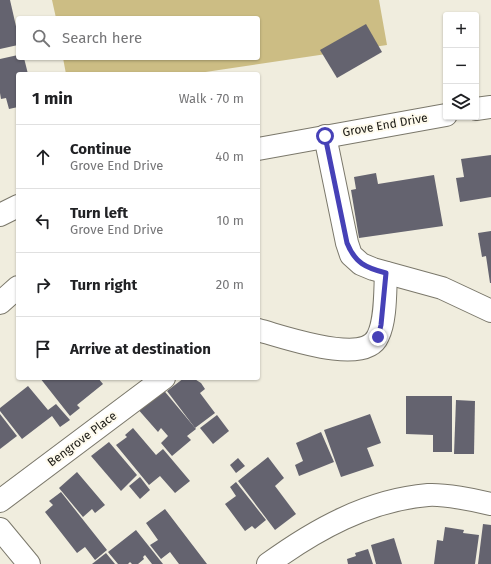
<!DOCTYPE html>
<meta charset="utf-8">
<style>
:root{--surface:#fff;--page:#f6f6f6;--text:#202124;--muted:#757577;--line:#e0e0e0}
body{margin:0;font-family:"Fira Sans",sans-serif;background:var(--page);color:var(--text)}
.controls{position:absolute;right:12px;top:12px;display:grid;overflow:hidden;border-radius:4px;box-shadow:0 1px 3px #0004}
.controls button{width:36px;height:36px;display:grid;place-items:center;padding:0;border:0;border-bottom:1px solid var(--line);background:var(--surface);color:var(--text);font:20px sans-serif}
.stop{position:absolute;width:12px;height:12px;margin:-9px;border:3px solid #4641b7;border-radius:50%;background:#fff}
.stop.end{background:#4641b7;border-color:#fff;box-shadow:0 1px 4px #0008}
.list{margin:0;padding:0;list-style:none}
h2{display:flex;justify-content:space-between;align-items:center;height:52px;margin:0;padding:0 16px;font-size:17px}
h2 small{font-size:13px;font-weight:400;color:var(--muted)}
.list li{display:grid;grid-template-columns:26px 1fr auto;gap:12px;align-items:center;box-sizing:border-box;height:64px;padding:0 16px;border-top:1px solid var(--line)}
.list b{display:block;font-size:15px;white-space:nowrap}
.list p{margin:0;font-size:13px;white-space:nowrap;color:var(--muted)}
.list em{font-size:13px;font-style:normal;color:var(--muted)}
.icon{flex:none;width:22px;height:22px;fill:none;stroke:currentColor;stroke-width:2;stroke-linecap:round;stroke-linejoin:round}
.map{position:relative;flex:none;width:491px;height:564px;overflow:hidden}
.search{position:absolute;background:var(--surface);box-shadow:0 1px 3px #0004;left:16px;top:16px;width:244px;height:44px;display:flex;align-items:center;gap:10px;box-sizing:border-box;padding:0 14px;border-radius:4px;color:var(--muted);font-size:15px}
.panel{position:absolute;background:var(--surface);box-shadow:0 1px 3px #0004;left:16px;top:72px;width:244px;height:308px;border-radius:4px}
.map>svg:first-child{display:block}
</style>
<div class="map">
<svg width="491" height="564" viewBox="0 0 491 564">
<rect width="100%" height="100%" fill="#f0edde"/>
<polygon fill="#ccbd84" points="52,0 379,0 387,45 192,74 66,74 63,58 258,58 258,18 56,18"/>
<g fill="#64636f">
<polygon points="0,0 10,0 18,35 18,45 0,49"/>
<polygon points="366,24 382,52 337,78 320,50"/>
<polygon points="18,55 18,58 24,58 28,74 18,74 18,107 9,109 6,98 1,99 0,93 0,59"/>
<polygon points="491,155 491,197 460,202 456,178 464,177 461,159"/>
<polygon points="376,173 378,184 434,175 443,226 359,238 351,190 356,189 354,177"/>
<polygon points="491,231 491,283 490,283 486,256 482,257 478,233"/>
<polygon points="40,378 98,378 103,384 77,405 80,408 70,416"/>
<polygon points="184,378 193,378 201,383 205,389 200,393 215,413 195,428 167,391"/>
<polygon points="28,386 48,410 56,404 70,420 60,427 52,416 22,439 0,411 0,408"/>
<polygon points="161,387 196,429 187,436 191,440 172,456 161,443 168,436 161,428 158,432 136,407"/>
<polygon points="406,396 452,396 452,452 433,452 433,435 406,434"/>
<polygon points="456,400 475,401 474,454 454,454"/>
<polygon points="0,414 17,436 0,449"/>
<polygon points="370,414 381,443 367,448 374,466 341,477 324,430"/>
<polygon points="217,415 229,431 213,444 200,428"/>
<polygon points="133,428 156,455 163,449 190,481 175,493 160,476 149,485 116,445 127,437 125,435"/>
<polygon points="321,432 334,462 299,476 295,465 303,461 296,443"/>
<polygon points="109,442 137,475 121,491 91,456"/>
<polygon points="268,457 284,478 275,486 296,514 275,530 238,481"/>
<polygon points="238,458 245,466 236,473 230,465"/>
<polygon points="77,472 105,505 95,513 92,509 83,517 59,488"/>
<polygon points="140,477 150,490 140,499 129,486"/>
<polygon points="236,482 266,520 255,529 252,526 245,531 225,504 236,496 230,487"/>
<polygon points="61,492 107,550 95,560 85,547 77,553 45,512 53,505 49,501"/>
<polygon points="165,509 207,564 179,564 170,552 161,559 150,545 158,540 146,523"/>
<polygon points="483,524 491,525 491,564 478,564"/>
<polygon points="445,527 464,530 463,533 479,535 475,564 434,564 437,540 443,541"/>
<polygon points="136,530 163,564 152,564 145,555 143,557 144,559 138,564 132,564 130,562 128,564 118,564 108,552"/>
<polygon points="394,538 402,564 376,564 371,545"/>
<polygon points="368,549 373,564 348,564 347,559 356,556 355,553"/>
<polygon points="106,553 115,564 92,564"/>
</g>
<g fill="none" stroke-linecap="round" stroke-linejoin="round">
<g stroke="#7b786b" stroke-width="24">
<g id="minor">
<polyline points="476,109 491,107"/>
<polyline points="325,136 347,243 351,255 361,264 373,269 442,288 491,311"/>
<polyline points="258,149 446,115"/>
<polyline points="0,215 18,206"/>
<polyline points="0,303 18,287"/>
<path d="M 258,330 C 282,336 365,367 378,336 C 386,320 385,291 386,273"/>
<polyline points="0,501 164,378"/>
<polyline points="0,529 29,564"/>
<path d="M 268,564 C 315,530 368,500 428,495 C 444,494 475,500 491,504"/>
</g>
</g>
<use href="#minor" stroke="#fff" stroke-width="22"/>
</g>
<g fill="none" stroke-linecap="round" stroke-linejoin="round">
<path stroke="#4641b7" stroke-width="5" d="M 325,136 L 347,243 C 355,263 366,268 386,273 L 381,325 L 378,337"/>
</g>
<g text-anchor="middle" stroke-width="4" stroke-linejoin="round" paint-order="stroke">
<g font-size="12" fill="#191813" stroke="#fefaec">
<text transform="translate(385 125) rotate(-10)" y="4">Grove End Drive</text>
<text transform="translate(82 439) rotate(-37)" y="4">Bengrove Place</text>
</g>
</g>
</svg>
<div class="controls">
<button>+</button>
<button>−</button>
<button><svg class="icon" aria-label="layers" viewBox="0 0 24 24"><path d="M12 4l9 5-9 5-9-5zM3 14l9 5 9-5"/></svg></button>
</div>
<div class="stop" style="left:325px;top:136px"></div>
<div class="stop end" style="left:378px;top:337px"></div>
<div class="search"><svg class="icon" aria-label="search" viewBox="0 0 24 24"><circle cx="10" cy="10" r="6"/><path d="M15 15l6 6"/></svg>Search here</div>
<section class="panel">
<h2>1 min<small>Walk · 70 m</small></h2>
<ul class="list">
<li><svg class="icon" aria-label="ahead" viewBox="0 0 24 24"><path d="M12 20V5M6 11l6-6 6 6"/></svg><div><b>Continue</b><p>Grove End Drive</p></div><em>40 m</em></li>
<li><svg class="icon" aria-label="left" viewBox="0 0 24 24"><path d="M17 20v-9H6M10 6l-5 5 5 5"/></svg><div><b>Turn left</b><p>Grove End Drive</p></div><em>10 m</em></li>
<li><svg class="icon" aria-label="right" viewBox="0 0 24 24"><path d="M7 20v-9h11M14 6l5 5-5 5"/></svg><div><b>Turn right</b></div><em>20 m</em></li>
<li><svg class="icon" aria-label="arrive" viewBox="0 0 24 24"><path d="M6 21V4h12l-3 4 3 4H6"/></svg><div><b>Arrive at destination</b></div></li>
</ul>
</section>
</div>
